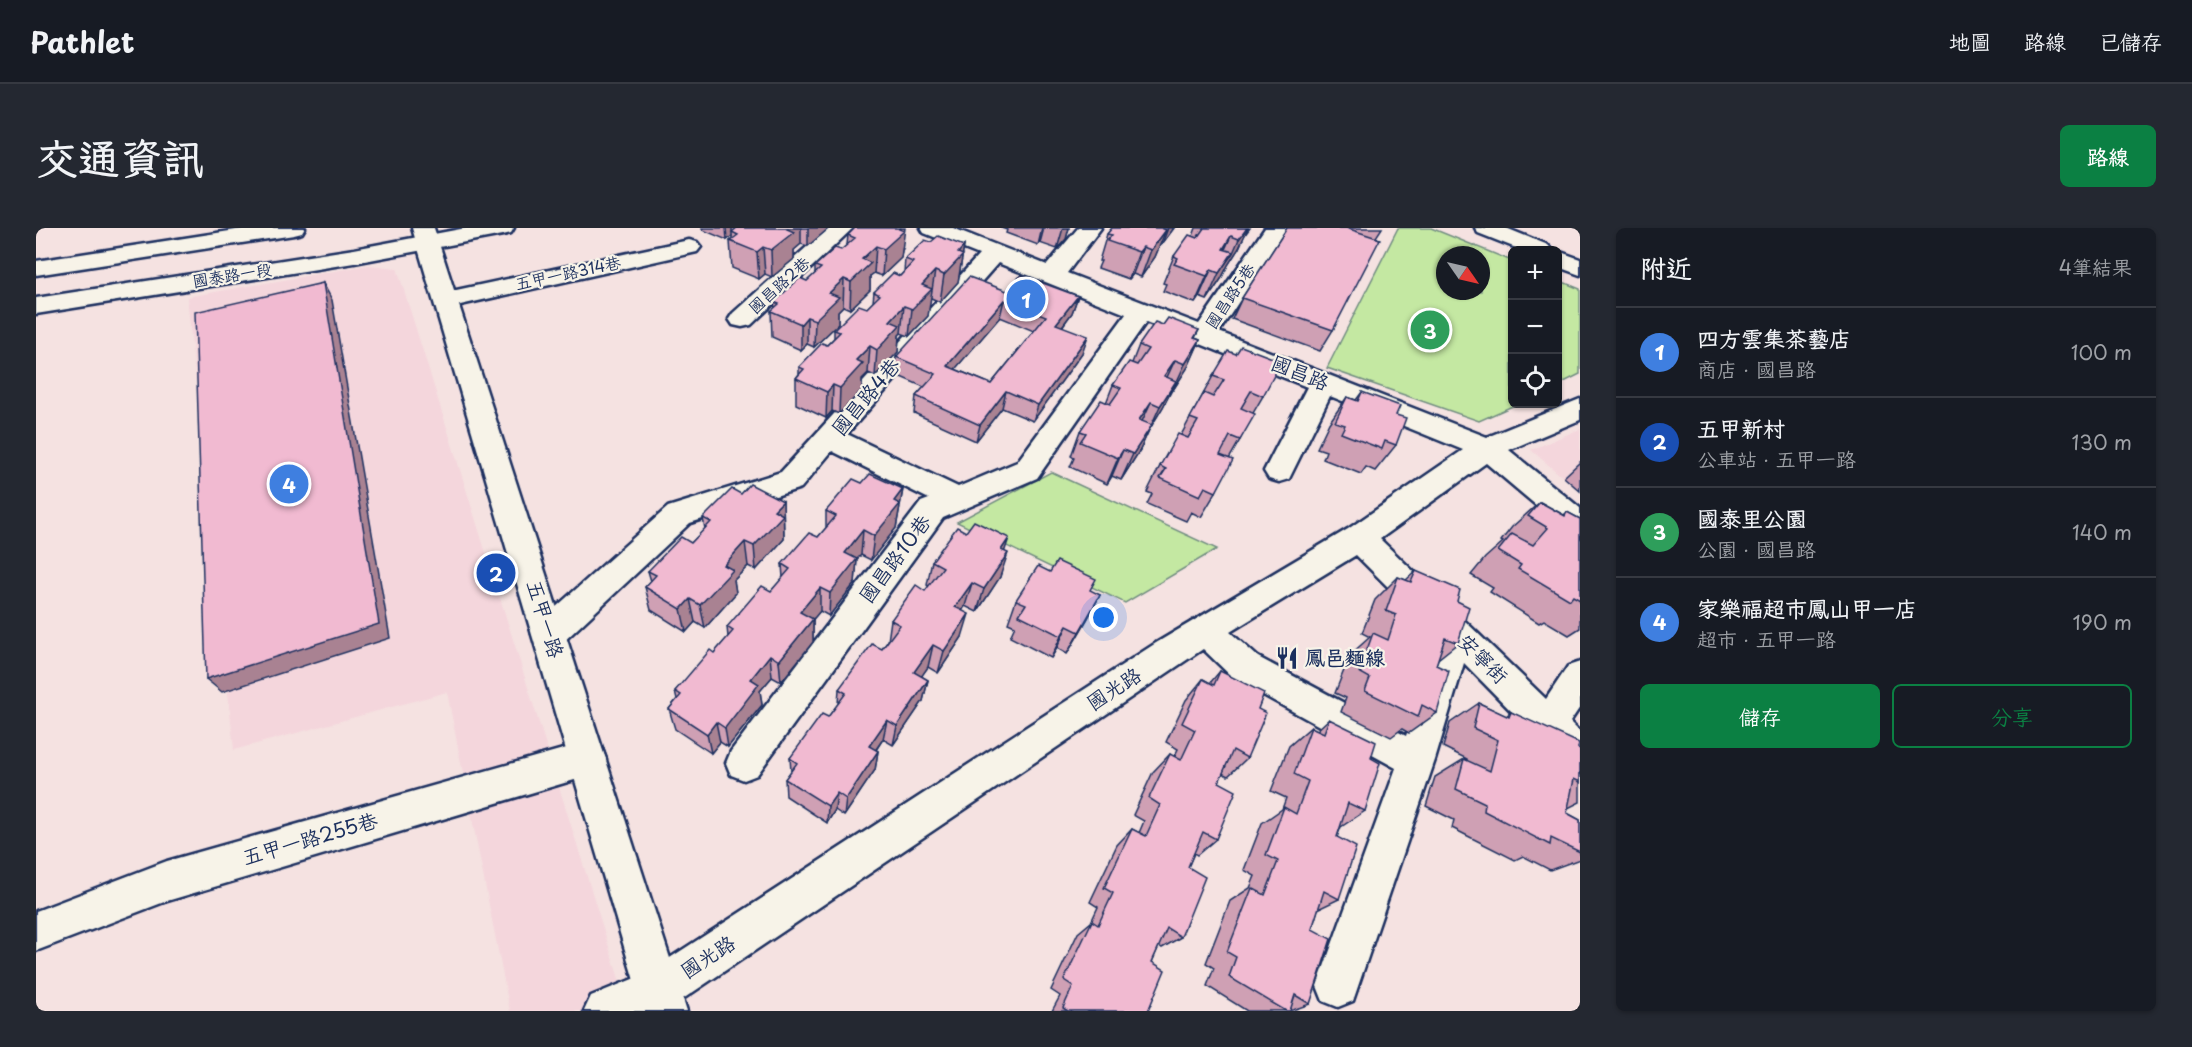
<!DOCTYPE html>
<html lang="zh-TW">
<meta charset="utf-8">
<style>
:root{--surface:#171b24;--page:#242831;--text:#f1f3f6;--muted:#9ea1a6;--line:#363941;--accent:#0b8043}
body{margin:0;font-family:"Playpen Sans","LXGW WenKai TC",sans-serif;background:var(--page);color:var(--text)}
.controls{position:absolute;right:18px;top:18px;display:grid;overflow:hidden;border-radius:9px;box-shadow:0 2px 4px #0004}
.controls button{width:54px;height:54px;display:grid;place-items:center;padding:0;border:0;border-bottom:2px solid var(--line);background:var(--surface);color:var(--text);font:30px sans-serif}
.compass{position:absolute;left:1400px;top:18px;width:54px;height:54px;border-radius:50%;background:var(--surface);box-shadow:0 2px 4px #0004;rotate:124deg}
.you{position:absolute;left:1068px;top:390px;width:21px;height:21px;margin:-15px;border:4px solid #fff;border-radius:50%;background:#1a73e8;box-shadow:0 0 0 9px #1a73e833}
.badge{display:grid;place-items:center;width:39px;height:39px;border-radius:50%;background:var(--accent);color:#fff;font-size:20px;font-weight:700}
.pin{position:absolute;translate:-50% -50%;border:3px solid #fff;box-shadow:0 2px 6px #0006}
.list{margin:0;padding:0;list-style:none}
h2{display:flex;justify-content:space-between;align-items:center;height:78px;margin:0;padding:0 24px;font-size:26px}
h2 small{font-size:20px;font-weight:400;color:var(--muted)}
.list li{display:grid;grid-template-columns:39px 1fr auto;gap:18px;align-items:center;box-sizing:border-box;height:90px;padding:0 24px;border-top:2px solid var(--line)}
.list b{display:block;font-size:22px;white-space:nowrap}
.list p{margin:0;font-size:20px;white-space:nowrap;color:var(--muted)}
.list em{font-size:20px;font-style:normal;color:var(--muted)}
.actions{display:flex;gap:12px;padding:18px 24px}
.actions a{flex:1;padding:14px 0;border:2px solid var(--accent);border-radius:9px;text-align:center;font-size:21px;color:var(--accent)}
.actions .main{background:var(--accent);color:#fff}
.icon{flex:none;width:33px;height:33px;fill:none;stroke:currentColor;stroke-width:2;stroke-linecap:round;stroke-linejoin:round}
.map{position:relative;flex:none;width:1544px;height:783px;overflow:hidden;border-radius:9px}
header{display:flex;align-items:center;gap:36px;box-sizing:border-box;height:84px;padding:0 30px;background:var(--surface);border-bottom:2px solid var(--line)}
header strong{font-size:28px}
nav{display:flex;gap:33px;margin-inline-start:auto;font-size:21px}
.intro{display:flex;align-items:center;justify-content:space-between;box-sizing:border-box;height:144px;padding:0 36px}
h1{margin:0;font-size:42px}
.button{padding:15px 27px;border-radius:9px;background:var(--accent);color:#fff;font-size:21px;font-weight:700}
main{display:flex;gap:36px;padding:0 36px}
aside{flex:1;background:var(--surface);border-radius:9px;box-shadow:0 2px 4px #0004}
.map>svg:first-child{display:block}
</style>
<header>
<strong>Pathlet</strong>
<nav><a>地圖</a><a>路線</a><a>已儲存</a></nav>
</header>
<div class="intro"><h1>交通資訊</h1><a class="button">路線</a></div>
<main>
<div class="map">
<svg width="1544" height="783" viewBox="0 0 1544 783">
<rect width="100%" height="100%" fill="#f5e2e1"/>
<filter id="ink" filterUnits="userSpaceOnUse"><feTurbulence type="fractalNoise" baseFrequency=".0167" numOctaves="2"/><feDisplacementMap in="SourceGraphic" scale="12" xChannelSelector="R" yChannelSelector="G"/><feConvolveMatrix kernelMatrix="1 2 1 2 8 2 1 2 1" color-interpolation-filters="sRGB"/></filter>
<g filter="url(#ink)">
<g fill="#f4d6dc">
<polygon points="332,37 361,40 593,783 474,783 411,464 198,522 151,69"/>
<polygon points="1544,201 1544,264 1495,222"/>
</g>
<g fill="#c4e8a2" stroke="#708c80" stroke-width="1.5" fill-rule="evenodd">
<path d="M 1362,0 L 1395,0 L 1476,33 L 1476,176 L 1481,176 L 1443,193 L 1291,140 ZM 1409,27 L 1445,27 L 1445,63 L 1409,63 Z"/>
<polygon points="1522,52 1544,61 1544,146 1522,157"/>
<polygon points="1015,244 1181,321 1089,375 921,294"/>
</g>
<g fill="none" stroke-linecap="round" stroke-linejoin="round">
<g stroke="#1b2f5e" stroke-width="5">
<g id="minor">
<polygon points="213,0 269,0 266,5 258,7 0,47 0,33"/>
<polygon points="430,0 478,0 475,5 467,7 318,35 0,86 0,70 318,21"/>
<polygon points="792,0 817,0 715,97 706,99 697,97 693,91 697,85"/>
<path d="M 885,0 L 917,0 L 1011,37 L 1042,0 L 1065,0 L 1031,45 L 1163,96 L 1229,0 L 1251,0 L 1183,104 L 1451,209 L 1544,171 L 1544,192 L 1473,222 L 1544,280 L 1544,309 L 1533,305 L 1450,235 L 1344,311 L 1510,471 L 1532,438 L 1544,434 L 1544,479 L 1534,494 L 1544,504 L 1544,545 L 1531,540 L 1428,435 L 1399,532 L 1317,773 L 1302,779 L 1287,773 L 1281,758 L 1360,540 L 1198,451 L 1167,421 L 638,777 L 624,783 L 548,783 L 555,768 L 609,746 L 1120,415 L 1312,301 L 1427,222 L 1294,168 L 1253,251 L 1243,254 L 1233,251 L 1228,243 L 1271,159 L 1110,94 L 1001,250 L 907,290 L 721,547 L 708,552 L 695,547 L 690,535 L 695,523 L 885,274 L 893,271 L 796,223 L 765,260 L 654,295 L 525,416 L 513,420 L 501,416 L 496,406 L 501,396 L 632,279 L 745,244 L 943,27 L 888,5 ZM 962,35 L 1090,86 L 981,234 L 922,259 L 811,206 ZM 1320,327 L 1402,409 L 1370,508 L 1222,429 L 1194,404 Z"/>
<polygon points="1439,0 1470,0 1512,17 1516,22 1485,22 1442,5"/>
<polygon points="653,12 661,14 665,19 661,24 411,80 402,78 399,72 402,66 411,64"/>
<polygon points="1522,23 1544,31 1544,47 1522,39"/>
<polygon points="552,514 565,519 570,531 565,543 552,548 131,673 0,723 0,683 131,633"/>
</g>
</g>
<g stroke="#1b2f5e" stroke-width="5">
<polygon id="major" points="376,0 398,0 651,783 607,783"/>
</g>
<use href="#minor" fill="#f7f3e8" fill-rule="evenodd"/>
<use href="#major" fill="#f7f3e8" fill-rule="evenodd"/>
</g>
<g fill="#cfa0b4" stroke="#1b2f5e" stroke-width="1.5" fill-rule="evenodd">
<polygon points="666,0 792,0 792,1 772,18 765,16 758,22 758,31 736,49 729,46 723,51 696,40 694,13 696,11 696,8 691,12 667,2"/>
<polygon points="965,0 1033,0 1030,11 1021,21 1004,15 1002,17 970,5 971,2"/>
<polygon points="1076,0 1138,0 1126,16 1125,15 1119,29 1105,49 1097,46 1093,51 1062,40 1065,33 1063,33 1071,6"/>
<polygon points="1160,0 1214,0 1208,8 1203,20 1192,37 1185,51 1171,72 1163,69 1159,75 1127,63 1130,56 1127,55 1138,28 1157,8"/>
<polygon points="1251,0 1346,0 1340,9 1297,102 1284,123 1196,91 1206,70"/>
<polygon points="812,7 867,21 866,22 865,30 846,48 838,45 834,48 834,62 814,81 807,78 802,83 802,96 778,119 771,116 765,122 736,109 735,83 739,80 738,74 771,53 779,46 779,38 805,22 811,17"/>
<polygon points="895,14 928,18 922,54 904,74 895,70 894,71 892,88 873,108 865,105 863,107 862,124 839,148 832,145 826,151 826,162 803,186 796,183 790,190 760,176 760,150 763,146 763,139 791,117 798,110 798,102 831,80 837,74 838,64 864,48 868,44 869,31"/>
<path d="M 971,63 L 1042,68 L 1036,85 L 1026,99 L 1046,125 L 997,193 L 966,180 L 940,213 L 878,185 L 880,168 L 888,159 L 858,146 L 860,129 ZM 964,89 L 998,103 L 955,156 L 919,141 Z"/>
<polygon points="1127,97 1163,102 1159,110 1164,112 1152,139 1137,162 1136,162 1127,179 1113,202 1104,222 1085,252 1076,248 1071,256 1034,239 1038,230 1035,228 1044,203 1070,175 1077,157 1096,135 1103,117"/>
<polygon points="1234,140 1227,168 1217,185 1204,212 1193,231 1180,264 1165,289 1155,284 1150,293 1111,276 1116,266 1111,264 1124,238 1145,207 1177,148"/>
<polygon points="1326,164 1360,187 1360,217 1339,243 1330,239 1325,246 1287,231 1290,223 1281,220 1293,195 1311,169 1320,172"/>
<polygon points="1544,234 1544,263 1528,249"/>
<polygon points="826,255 867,261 860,300 835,332 825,327 821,331 819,355 793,388 784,383 777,391 777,414 745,454 736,449 724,463 726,477 692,519 684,514 675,525 639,501 633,481 641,471 639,463 678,425 692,409 691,399 735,363 747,350 746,336 782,309 790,300 790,283"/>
<polygon points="705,266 747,273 748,311 720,342 712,338 698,352 700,365 669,400 659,394 650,404 615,382 609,359 615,353 612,343 655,315 669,301 667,290"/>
<polygon points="1504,274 1528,287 1531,284 1544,291 1544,400 1533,407 1508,392 1503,395 1454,364 1457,360 1435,347 1449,330 1467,314 1465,313 1476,299"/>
<polygon points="969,324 964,349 941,384 929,378 926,383 926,409 902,445 892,439 885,448 892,452 887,473 857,517 847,511 840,522 842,523 839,542 808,588 799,582 791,595 750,568 749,551 755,543 754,530 792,489 802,476 803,461 846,421 852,413 855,392 889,363 893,358 891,357 896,333"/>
<polygon points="1380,343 1421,373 1422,415 1402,431 1400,437 1401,485 1373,505 1366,501 1355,509 1305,484 1310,470 1299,465 1314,427 1334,409 1326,405 1339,372 1362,349 1370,352"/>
<polygon points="1054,363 1064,367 1052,390 1031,426 1021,420 1015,430 974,409 979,398 972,395 980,372"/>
<polygon points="1184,443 1222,481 1211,530 1192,548 1186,545 1183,554 1180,611 1161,627 1158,625 1152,639 1145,709 1126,720 1123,718 1116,734 1112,783 1016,783 1024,768 1015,762 1042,705 1055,694 1062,679 1054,674 1081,617 1096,601 1103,605 1108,593 1097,587 1117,544 1134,526 1138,529 1142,521 1130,514 1150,472 1167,451 1174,455"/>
<polygon points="1443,475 1470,488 1475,484 1544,521 1544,574 1532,580 1531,585 1544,592 1544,631 1514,642 1487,628 1479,632 1416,600 1418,592 1390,578 1399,549 1428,531 1431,532 1431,531 1407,519 1414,495"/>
<polygon points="1293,491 1335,530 1329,583 1305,599 1301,609 1303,671 1282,681 1276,701 1274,776 1254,783 1211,783 1171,758 1178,740 1170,735 1194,673 1214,660 1219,648 1208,642 1226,595 1246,581 1250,570 1235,563 1253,518 1275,499 1281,502"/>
</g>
<g fill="#a98292" stroke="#1b2f5e" stroke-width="1.5">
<polygon points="690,0 696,0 696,8 691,12"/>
<polygon points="752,0 765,0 765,16 758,22 758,31 736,49 735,22"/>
<polygon points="772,0 792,0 792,1 772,18"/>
<polygon points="864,0 869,0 865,30 846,48 848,21"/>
<polygon points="1006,0 1008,0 1004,15 1002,17"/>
<polygon points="1027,0 1033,0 1030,11 1021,21"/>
<polygon points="1132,0 1138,0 1126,16"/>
<polygon points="1211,0 1212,0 1203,20 1192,37 1185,51 1171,72 1183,45 1197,25 1203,11"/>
<polygon points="1130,2 1119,29 1105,49 1115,22"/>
<polygon points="1195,8 1183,35 1187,21"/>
<polygon points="840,18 838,45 834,48 834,62 814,81 815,54 826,31"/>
<polygon points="928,18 922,54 904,74 908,47 922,25"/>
<polygon points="727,19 729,46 723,51 721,24"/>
<polygon points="1107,19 1097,46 1093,51 1103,24"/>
<polygon points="1175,42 1163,69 1159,75 1171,48"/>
<polygon points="899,43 892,88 873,108 876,81 886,57"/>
<polygon points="808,51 807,78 802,83 802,96 778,119 779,92 793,65"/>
<polygon points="287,55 296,72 354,410 186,464 170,451"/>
<polygon points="1042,68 1036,85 1015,113 1020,96"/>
<polygon points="968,72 964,89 908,154 911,138"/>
<polygon points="868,78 865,105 863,107 862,124 839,148 841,122 854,93"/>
<polygon points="771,89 771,116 765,122 765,96"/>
<polygon points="1052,108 1046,125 997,193 1002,177"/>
<polygon points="1164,112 1152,139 1137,162 1149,136"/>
<polygon points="834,118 832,145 826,151 826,162 803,186 804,160 820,132"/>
<polygon points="1139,132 1127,158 1116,175 1128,148"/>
<polygon points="1140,153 1127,179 1113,202 1104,222 1085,252 1097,226 1115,198 1124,178"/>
<polygon points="797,157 796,183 790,190 791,164"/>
<polygon points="970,163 966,180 940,213 944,197"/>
<polygon points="1115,174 1103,200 1103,192"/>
<polygon points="1087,222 1076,248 1071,256 1082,230"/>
<polygon points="867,261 860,300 835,332 838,308 858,273"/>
<polygon points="747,273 748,311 720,342 718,318 738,282"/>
<polygon points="827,302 825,327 821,331 819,355 793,388 794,365 809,325"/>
<polygon points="973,310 965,334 965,322"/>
<polygon points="709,314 712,338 698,352 700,365 669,400 664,377 688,337"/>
<polygon points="972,325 964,349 941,384 948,361"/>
<polygon points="936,355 929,378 913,402 919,379"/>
<polygon points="784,360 784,383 764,407 764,384"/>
<polygon points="1064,367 1052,390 1031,426 1043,404"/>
<polygon points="654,371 659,394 650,404 645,381"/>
<polygon points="933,386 926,409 902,445 908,423"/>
<polygon points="777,391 777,414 745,454 743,433"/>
<polygon points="1031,398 1021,420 1015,430 1025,408"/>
<polygon points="897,417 892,439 874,465 878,444"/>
<polygon points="734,427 736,449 724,463 726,477 692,519 689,500 715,451"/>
<polygon points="892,452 887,473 857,517 861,498"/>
<polygon points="851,492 847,511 830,536 833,518"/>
<polygon points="680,494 684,514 675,525 671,506"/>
<polygon points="842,523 839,542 808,588 810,571"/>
<polygon points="801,565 799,582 791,595 792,578"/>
</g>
<g fill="#f1bad1" stroke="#1b2f5e" stroke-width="1.5" fill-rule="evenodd">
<polygon points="701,0 752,0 751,1 758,4 735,22 727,19 721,24 694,13 702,7 696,4"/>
<polygon points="819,0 864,0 863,1 868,3 848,21 840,18 826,31 835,35 815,54 808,51 793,65 803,69 779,92 771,89 765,96 735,83 743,76 738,74 764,50 771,53 785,40 779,38 799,20 805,22 819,10 812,7"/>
<polygon points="1076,0 1125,0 1130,2 1115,22 1107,19 1103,24 1071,13 1076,7 1071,6"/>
<polygon points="1168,0 1211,0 1203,11 1195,8 1187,21 1197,24 1183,45 1175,42 1171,48 1138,36 1142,30 1138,28 1153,7 1161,10"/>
<polygon points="1251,0 1310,0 1344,11 1297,102 1206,70"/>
<polygon points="902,8 928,18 922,25 927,27 908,47 899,43 886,57 896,61 876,81 868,78 854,93 864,97 841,122 834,118 820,132 827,135 804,160 797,157 791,164 760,150 768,141 763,139 786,115 791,117 804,104 798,102 823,77 831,80 844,67 838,64 857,45 864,48 877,34 869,31 889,12 895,14"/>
<path d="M 985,47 L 1042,68 L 1020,96 L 1052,108 L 1002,177 L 970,163 L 944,197 L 880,168 L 900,146 L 860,129 L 933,49 L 971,63 ZM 968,72 L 1010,88 L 955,156 L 911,138 Z"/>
<polygon points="287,55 343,396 170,451 159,84"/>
<polygon points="1132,90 1163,102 1158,110 1164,112 1149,136 1139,132 1128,148 1140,153 1124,178 1115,174 1103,192 1116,197 1097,226 1087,222 1082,230 1044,214 1050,205 1044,203 1065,172 1074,176 1085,160 1077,157 1093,134 1101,137 1112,121 1103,117 1119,94 1127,97"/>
<polygon points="1205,118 1239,131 1234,140 1241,142 1227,168 1215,163 1205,180 1219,186 1204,212 1194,208 1184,227 1197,232 1180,264 1169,259 1164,268 1124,250 1130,241 1124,238 1142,206 1152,210 1162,193 1154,190 1168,165 1177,169 1188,152 1177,148 1192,123 1200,126"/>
<polygon points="1326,164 1364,178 1360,187 1370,190 1360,217 1349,213 1346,221 1305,205 1309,197 1299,194 1311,169 1322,173"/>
<polygon points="834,246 867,261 858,273 864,276 838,308 827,302 809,325 821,331 794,365 784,360 764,384 777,391 743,433 734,427 715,451 723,456 689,500 680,494 671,506 633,481 645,467 639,463 674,422 678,425 697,403 691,399 726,358 735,363 754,341 746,336 773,305 782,309 800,288 790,283 817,251 826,255"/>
<polygon points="714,256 747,273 738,282 747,287 718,318 709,314 688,337 697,342 664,377 654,371 645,381 609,359 620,347 612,343 645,309 655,315 675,294 667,290 696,261 705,266"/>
<polygon points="1504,274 1529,288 1531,284 1544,291 1544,372 1537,368 1534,372 1482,341 1485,337 1462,323 1476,306 1497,317 1512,300 1492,288"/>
<polygon points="938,293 973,310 965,322 972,325 948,361 936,355 919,379 933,386 908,423 897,417 878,444 892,452 861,498 851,492 833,518 842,523 810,571 801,565 792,578 749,551 761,535 754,530 786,486 792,489 810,465 803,461 836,416 846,421 864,397 855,392 880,357 889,363 907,339 896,333 921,299 930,304"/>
<polygon points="1021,333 1060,351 1054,362 1064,367 1043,404 1031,398 1025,408 983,387 990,376 980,372 1002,338 1014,344"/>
<polygon points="1380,343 1424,362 1421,373 1433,379 1422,415 1409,410 1400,437 1413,443 1401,485 1386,477 1382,489 1329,463 1334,450 1323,444 1337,405 1352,412 1360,387 1350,383 1362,349 1375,354"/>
<polygon points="1184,443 1228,465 1222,481 1230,485 1211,530 1197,522 1183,554 1200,563 1180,611 1167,604 1152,639 1169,649 1145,709 1131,700 1116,734 1129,742 1112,783 1032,783 1027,780 1037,758 1028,752 1056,693 1062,697 1077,665 1068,660 1096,601 1110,608 1124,577 1113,570 1134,526 1145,532 1159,502 1146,495 1167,451 1178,457"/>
<polygon points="1443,475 1473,489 1475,484 1543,515 1542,520 1544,521 1544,554 1538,551 1531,585 1544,592 1544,624 1515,610 1514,617 1448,583 1449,575 1420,561 1428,531 1454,543 1462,512 1437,500"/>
<polygon points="1293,491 1340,514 1335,530 1344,535 1329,583 1312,575 1301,609 1320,619 1303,671 1288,663 1276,701 1295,711 1274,776 1259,767 1254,783 1250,783 1193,749 1200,729 1191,724 1216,660 1229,667 1242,633 1230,627 1248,579 1260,586 1272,553 1258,546 1275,499 1288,505"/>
</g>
</g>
<defs>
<g id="restaurant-bare" transform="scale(1.8)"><path d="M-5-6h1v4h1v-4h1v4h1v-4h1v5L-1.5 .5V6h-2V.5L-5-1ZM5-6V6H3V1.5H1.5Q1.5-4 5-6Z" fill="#1b2f5e" stroke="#f7f3e8" stroke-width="2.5" paint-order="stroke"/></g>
</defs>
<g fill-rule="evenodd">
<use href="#restaurant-bare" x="1251" y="430"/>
</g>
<g text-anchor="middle" stroke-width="4.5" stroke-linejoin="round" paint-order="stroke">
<g font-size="16" fill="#1b2f5e" stroke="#f7f3e8">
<text transform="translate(532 45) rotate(-12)" y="6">五甲一路314巷</text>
<text transform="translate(196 47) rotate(-9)" y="6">國泰路一段</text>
<text transform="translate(743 57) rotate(-42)" y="6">國昌路2巷</text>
<text transform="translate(1194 68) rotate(-56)" y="6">國昌路5巷</text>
</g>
<g font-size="20" fill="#1b2f5e" stroke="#f7f3e8">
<text transform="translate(1264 145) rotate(22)" y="7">國昌路</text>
<text transform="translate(830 169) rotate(-50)" y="7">國昌路4巷</text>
<text transform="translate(859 331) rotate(-53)" y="7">國昌路10巷</text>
<text transform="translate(509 391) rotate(73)" y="7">五甲一路</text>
<text transform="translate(1447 431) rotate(45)" y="7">安寧街</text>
<text transform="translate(1078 461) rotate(-33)" y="7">國光路</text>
<text transform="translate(274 611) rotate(-16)" y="7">五甲一路255巷</text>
<text transform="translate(672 729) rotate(-33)" y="7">國光路</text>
</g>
<g font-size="20" font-weight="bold" fill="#1b2f5e" stroke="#f7f3e8" text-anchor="start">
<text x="1269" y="437">鳳邑麵線</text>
</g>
</g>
</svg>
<div class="controls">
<button>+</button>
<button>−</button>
<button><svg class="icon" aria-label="locate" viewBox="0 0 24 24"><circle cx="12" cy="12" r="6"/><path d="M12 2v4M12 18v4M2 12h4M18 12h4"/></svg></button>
</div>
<svg class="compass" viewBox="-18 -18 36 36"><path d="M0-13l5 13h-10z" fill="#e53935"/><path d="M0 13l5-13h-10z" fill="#9ea1a6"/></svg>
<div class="you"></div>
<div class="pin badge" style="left:990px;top:71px;background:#3f7fe0">1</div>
<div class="pin badge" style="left:460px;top:345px;background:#1a4fb4">2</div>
<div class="pin badge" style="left:1394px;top:102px;background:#2e9e5b">3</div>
<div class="pin badge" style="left:253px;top:256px;background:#3f7fe0">4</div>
</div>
<aside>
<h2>附近<small>4筆結果</small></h2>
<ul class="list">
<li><span class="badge" style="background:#3f7fe0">1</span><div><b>四方雲集茶藝店</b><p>商店 · 國昌路</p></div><em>100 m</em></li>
<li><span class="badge" style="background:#1a4fb4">2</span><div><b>五甲新村</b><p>公車站 · 五甲一路</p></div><em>130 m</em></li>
<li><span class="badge" style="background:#2e9e5b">3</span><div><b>國泰里公園</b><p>公園 · 國昌路</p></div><em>140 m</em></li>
<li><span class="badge" style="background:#3f7fe0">4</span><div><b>家樂福超市鳳山甲一店</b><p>超市 · 五甲一路</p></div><em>190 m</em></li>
</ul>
<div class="actions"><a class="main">儲存</a><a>分享</a></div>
</aside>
</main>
